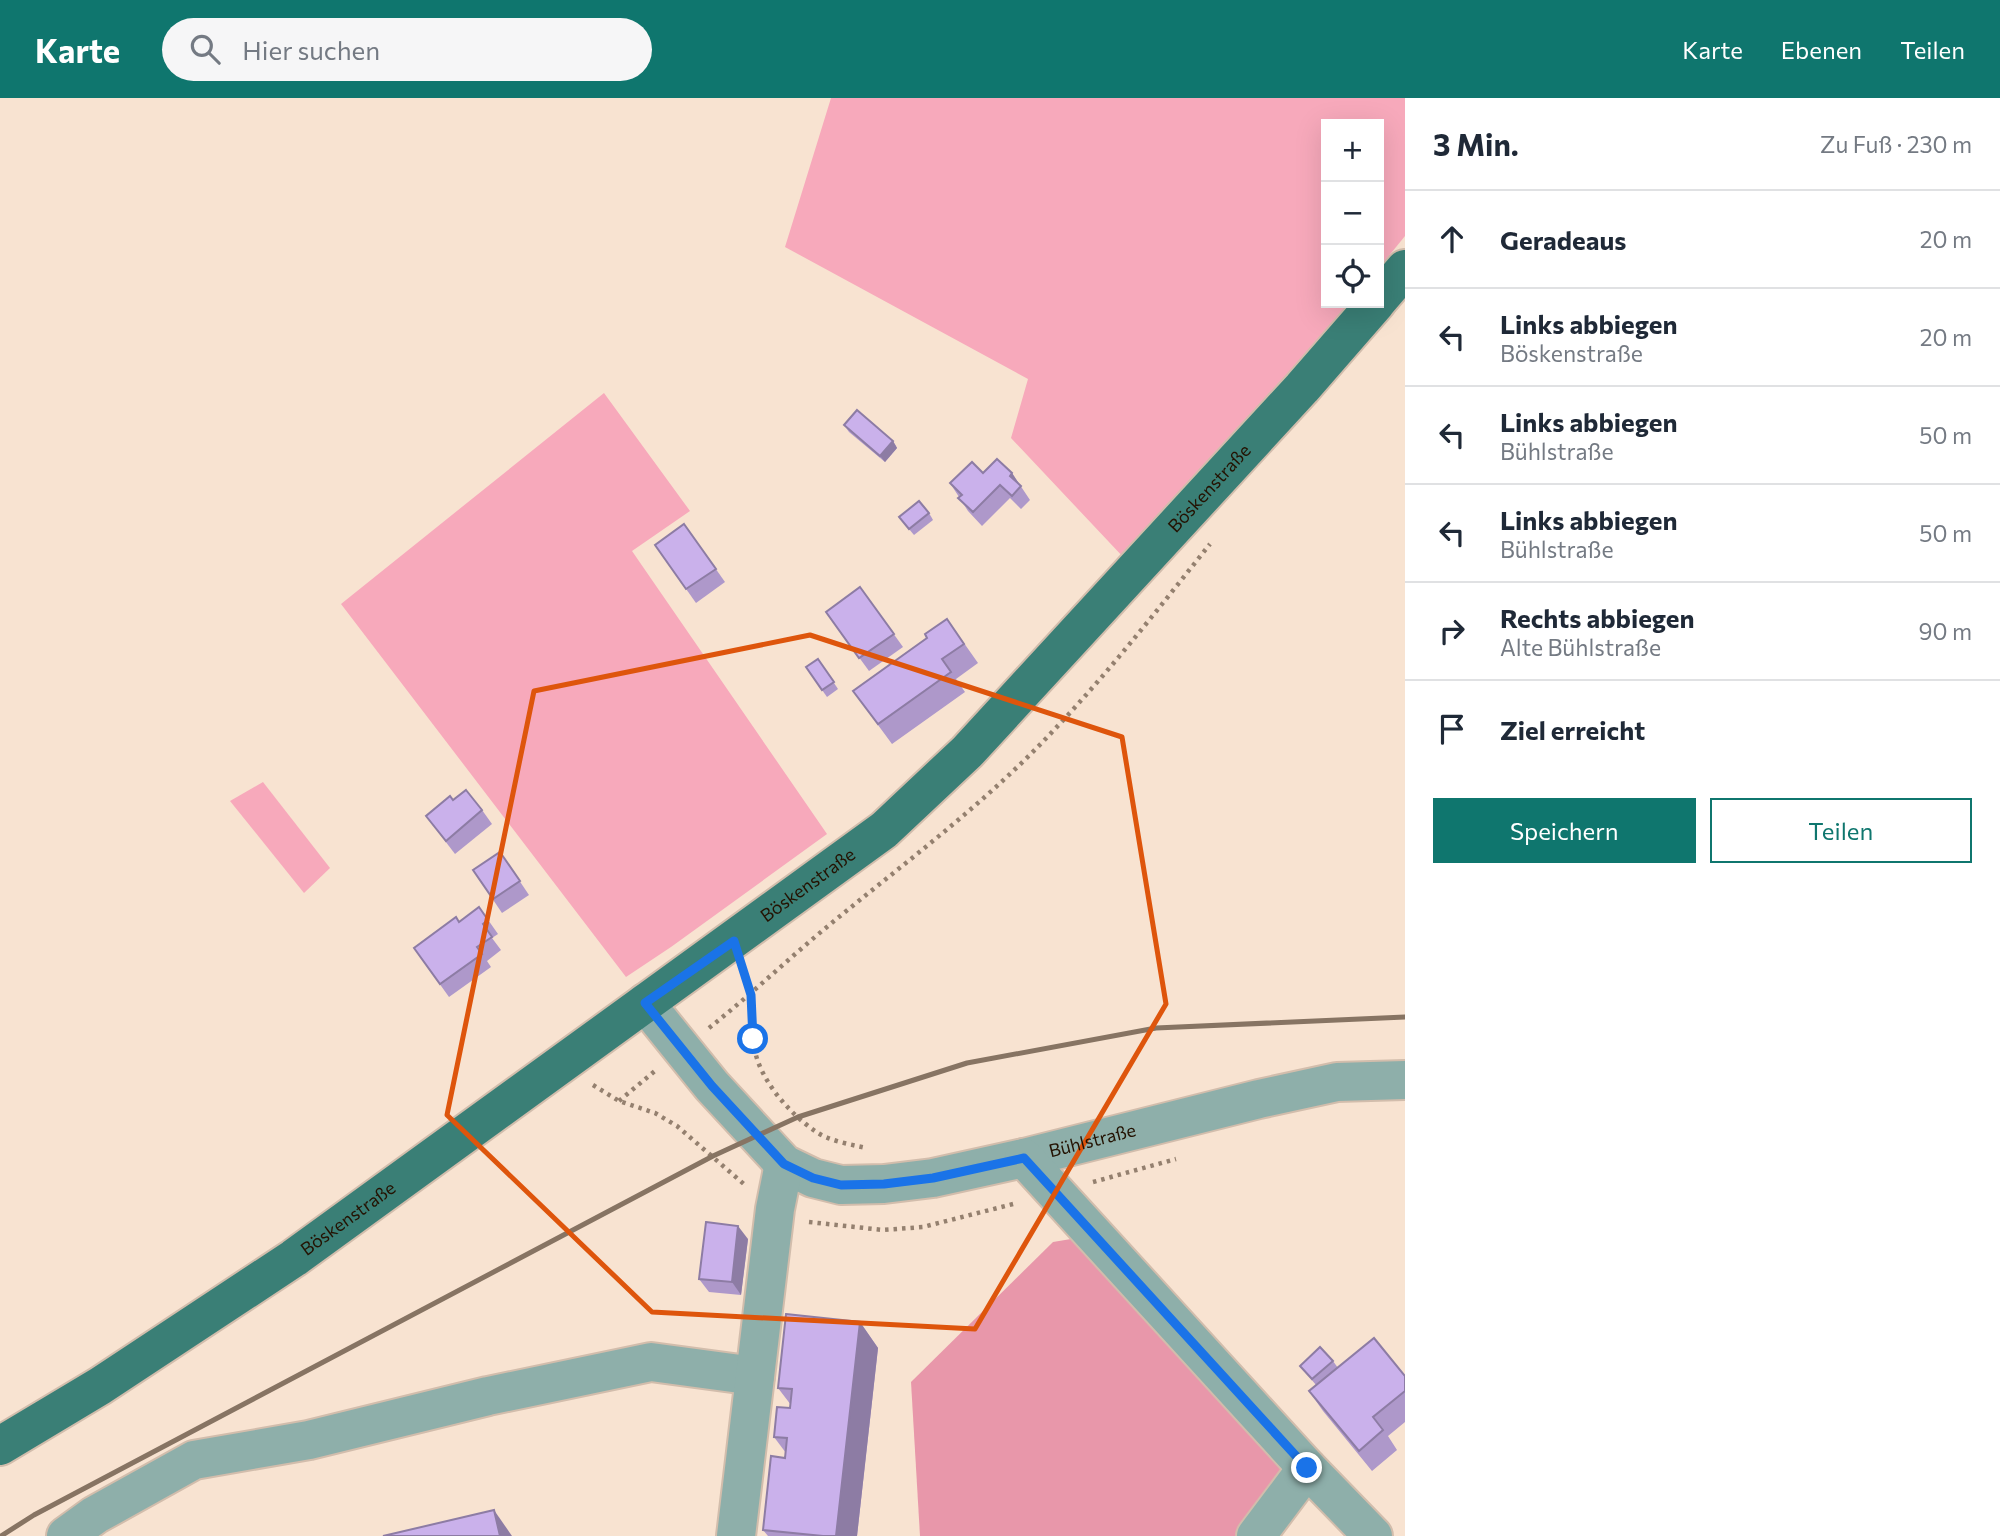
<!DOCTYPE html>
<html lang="de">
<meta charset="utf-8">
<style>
:root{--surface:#fff;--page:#f6f6f7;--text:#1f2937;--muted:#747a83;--line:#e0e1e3;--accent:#0f766e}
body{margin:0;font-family:Commissioner,sans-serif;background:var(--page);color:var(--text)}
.controls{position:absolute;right:21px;top:21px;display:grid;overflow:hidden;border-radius:0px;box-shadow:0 7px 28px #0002}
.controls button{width:63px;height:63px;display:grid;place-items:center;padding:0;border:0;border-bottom:2px solid var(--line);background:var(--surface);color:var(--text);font:35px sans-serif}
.stop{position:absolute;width:21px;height:21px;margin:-16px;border:5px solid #1a73e8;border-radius:50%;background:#fff}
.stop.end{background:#1a73e8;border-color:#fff;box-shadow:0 2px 7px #0008}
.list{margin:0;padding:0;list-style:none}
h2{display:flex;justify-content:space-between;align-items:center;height:91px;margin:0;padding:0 28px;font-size:30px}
h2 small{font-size:23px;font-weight:400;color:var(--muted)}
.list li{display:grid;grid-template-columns:46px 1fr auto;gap:21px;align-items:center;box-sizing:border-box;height:98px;padding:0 28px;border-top:2px solid var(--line)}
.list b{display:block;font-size:26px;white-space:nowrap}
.list p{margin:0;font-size:23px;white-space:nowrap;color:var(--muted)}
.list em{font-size:23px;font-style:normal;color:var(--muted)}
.actions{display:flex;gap:14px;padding:21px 28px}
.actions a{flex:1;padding:16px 0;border:2px solid var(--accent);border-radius:0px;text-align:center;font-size:24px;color:var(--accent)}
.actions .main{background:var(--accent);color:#fff}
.icon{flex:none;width:38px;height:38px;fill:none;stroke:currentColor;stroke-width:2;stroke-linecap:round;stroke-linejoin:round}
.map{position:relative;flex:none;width:1405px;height:1438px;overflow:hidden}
header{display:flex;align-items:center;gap:42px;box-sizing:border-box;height:98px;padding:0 35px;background:var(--accent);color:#fff}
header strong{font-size:33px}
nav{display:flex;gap:38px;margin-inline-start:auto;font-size:24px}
.search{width:490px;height:63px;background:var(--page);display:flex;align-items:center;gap:18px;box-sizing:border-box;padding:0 24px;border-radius:38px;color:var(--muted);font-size:26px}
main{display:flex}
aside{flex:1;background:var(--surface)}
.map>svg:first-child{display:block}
</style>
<header>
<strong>Karte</strong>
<div class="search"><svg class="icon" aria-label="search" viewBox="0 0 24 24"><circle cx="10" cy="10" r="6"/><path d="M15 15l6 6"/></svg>Hier suchen</div>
<nav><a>Karte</a><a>Ebenen</a><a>Teilen</a></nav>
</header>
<main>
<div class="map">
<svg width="1405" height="1438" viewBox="0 0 1405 1438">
<rect width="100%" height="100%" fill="#f8e3d1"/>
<g fill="#f7a9bb">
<polygon points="831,0 1405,0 1405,138 1379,170 1379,26 1326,26 1326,205 1349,205 1230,344 1125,461 1011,340 1028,281 785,149"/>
<polygon points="604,295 690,413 632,453 827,736 671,849 626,879 341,506"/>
<polygon points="263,684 330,770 304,795 230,703"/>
</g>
<polygon fill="#e897aa" points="1071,1141 1085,1143 1285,1372 1240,1438 920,1438 911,1284 1053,1144"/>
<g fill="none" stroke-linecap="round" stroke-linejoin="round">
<g stroke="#d2bdac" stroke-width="42">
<g id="minor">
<path id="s1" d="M 645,905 L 712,988 L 784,1066 L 813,1080 L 841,1087 L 884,1086 L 933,1080 L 1024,1060 L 1259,1001 L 1337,984 L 1405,982"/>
<polyline points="1024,1060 1307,1370 1373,1438"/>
<polyline points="66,1438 95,1417 194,1362 309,1342 488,1298 651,1264 755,1278"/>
<polyline points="736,1438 775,1111 784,1066"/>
<polyline points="1256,1438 1307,1370"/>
</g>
</g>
<g stroke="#d2bdac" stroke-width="42">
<g id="major">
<polyline points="1379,201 1405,171"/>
<path id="s2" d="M 0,1348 L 100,1288 L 294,1160 L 884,732 L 967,654 L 1302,290 L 1376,205"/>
</g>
</g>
<g stroke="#94806f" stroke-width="4.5" stroke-dasharray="3.5 5" stroke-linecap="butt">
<path d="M 744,874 C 747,882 751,891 751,899 C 753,917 751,935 755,953 C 761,983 790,1016 815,1033 C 829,1043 849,1046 866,1050"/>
<path d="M 709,930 C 748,899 784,865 822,833 C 900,768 983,708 1053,633 C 1109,574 1159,510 1210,446"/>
<polyline points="593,987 619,1003 655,1015 677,1028 745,1087"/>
<polyline points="619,1003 656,972"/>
<polyline points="1093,1084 1176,1061"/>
<polyline points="809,1124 883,1132 923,1129 1017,1105"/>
</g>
<use href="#minor" stroke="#8eafaa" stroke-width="38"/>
<use href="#major" stroke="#3a7f76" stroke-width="38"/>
<polyline stroke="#877463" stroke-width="5" points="1,1438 34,1417 713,1058 798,1019 967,965 1156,930 1405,919"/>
</g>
<g fill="#ae98ca">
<polygon points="844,327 893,343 897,350 885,364 849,334"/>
<polygon points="983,375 1012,375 1030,402 1021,411 1010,400 982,428 968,413 950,385"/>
<polygon points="929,415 933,422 914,437 899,419"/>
<polygon points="684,426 725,484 696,505 655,447"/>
<polygon points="860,489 903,549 869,573 826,514"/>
<polygon points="947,521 978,565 956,581 965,594 892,646 853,593 927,540"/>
<polygon points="818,561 838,591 827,599 806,569"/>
<polygon points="453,702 482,712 492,726 455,756 426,718"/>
<polygon points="500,754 529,797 502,815 473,772"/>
<polygon points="479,809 498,836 492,840 501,852 487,863 491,869 449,899 414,850 459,824"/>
<polygon points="748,1141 741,1197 709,1194 699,1181"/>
<polygon points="860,1224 878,1250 857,1438 768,1438 763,1432 785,1360 786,1355 774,1339 790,1310 791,1307 778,1290"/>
<polygon points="1333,1263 1338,1270 1405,1278 1405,1324 1388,1338 1397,1352 1372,1373 1323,1313 1309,1293 1316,1287 1300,1268"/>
</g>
<g fill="#8d7ca4">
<polygon points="893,343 897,350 885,364 880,358"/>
<polygon points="1012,375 1021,389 1010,378"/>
<polygon points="738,1128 748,1141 741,1197 732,1184"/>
<polygon points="860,1224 878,1250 857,1438 836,1438"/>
<polygon points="494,1412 512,1438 500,1438"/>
</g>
<g fill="#cab1eb" stroke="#8d7ca4" stroke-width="2">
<polygon points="857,312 893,343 880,358 844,327"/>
<polygon points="997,361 1012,375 1010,378 1021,388 1012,398 1000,387 973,414 958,400 962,397 950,385 972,364 983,375"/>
<polygon points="919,403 929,415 909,431 899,419"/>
<polygon points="684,426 716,471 686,491 655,447"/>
<polygon points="860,489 894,536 859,560 826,514"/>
<polygon points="947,521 964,546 942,561 951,574 878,626 853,593 927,540 925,536"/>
<polygon points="818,561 834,584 822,592 806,569"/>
<polygon points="466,692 482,712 446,743 426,718 450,698 453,702"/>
<polygon points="500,754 520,783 493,801 473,772"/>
<polygon points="479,809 488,822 483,826 492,839 477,849 482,856 440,886 414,850 456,819 459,824"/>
<polygon points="706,1124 738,1128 732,1184 699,1181"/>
<polygon points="786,1216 860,1224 836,1438 823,1438 763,1432 771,1358 785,1360 787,1340 774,1339 777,1309 790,1310 792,1291 778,1290"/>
<polygon points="1374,1240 1405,1278 1405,1293 1373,1319 1383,1332 1359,1353 1309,1293"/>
<polygon points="1320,1249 1333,1263 1312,1281 1300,1268"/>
<polygon points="494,1412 500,1438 383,1438"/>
</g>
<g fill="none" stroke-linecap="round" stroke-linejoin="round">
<polyline stroke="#1a73e8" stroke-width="9" points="753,941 751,897 734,843 645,905 712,988 784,1066 813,1080 841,1087 884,1086 933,1080 1024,1060 1307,1370"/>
</g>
<path fill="none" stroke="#de550c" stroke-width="5" stroke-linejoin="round" d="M 810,537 L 1122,639 L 1166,906 L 975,1231 L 652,1214 L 447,1017 L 534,593 Z"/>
<g text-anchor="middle" stroke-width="5" stroke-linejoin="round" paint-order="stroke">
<g font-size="18" fill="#241202" stroke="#f8e3d1">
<text dy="6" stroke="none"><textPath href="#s2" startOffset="1550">Böskenstraße</textPath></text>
<text dy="6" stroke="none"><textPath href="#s2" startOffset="984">Böskenstraße</textPath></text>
<text dy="6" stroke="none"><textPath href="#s1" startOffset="530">Bühlstraße</textPath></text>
<text dy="6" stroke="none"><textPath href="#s2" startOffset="416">Böskenstraße</textPath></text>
</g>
</g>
</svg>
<div class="controls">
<button>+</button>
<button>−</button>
<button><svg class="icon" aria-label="locate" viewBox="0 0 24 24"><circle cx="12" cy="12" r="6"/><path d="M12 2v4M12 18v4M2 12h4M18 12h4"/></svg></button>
</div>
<div class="stop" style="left:753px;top:941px"></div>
<div class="stop end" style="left:1307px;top:1370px"></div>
</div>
<aside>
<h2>3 Min.<small>Zu Fuß · 230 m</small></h2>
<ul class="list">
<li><svg class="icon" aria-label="ahead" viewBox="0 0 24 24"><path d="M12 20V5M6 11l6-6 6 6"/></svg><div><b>Geradeaus</b></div><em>20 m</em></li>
<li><svg class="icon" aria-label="left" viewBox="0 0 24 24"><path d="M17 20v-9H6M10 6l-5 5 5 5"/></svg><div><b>Links abbiegen</b><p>Böskenstraße</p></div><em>20 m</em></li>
<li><svg class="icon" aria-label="left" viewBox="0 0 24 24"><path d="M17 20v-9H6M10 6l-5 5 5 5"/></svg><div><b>Links abbiegen</b><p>Bühlstraße</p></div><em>50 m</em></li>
<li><svg class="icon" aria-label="left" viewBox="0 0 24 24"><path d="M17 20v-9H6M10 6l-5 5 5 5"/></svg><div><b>Links abbiegen</b><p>Bühlstraße</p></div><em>50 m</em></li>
<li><svg class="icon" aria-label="right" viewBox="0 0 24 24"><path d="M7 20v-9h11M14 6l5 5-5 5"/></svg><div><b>Rechts abbiegen</b><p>Alte Bühlstraße</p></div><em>90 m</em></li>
<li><svg class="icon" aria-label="arrive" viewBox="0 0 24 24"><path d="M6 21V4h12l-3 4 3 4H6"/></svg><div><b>Ziel erreicht</b></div></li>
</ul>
<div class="actions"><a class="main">Speichern</a><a>Teilen</a></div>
</aside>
</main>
